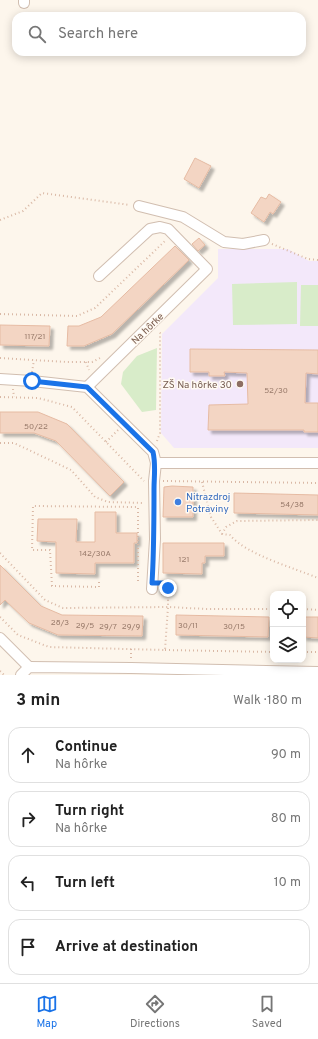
<!DOCTYPE html>
<meta charset="utf-8">
<style>
:root{--surface:#fff;--page:#f6f6f6;--text:#222;--muted:#767676;--line:#e0e0e0;--accent:#1a73e8}
body{margin:0;font-family:Overpass,sans-serif;background:var(--page);color:var(--text)}
.controls{position:absolute;right:12px;bottom:12px;display:grid;overflow:hidden;border-radius:8px;box-shadow:0 2px 10px #0003}
.controls button{width:36px;height:36px;display:grid;place-items:center;padding:0;border:0;border-bottom:1px solid var(--line);background:var(--surface);color:var(--text);font:20px sans-serif}
.stop{position:absolute;width:12px;height:12px;margin:-9px;border:3px solid #1a73e8;border-radius:50%;background:#fff}
.stop.end{background:#1a73e8;border-color:#fff;box-shadow:0 1px 4px #0008}
.list{margin:0;padding:0;list-style:none}
h2{display:flex;justify-content:space-between;align-items:center;height:52px;margin:0;padding:0 16px;font-size:17px}
h2 small{font-size:13px;font-weight:400;color:var(--muted)}
.list li{display:grid;grid-template-columns:26px 1fr auto;gap:12px;align-items:center;box-sizing:border-box;height:56px;margin:0 8px 8px;padding:0 8px;border:1px solid var(--line);border-radius:12px}
.list b{display:block;font-size:15px;white-space:nowrap}
.list p{margin:0;font-size:13px;white-space:nowrap;color:var(--muted)}
.list em{font-size:13px;font-style:normal;color:var(--muted)}
.icon{flex:none;width:22px;height:22px;fill:none;stroke:currentColor;stroke-width:2;stroke-linecap:round;stroke-linejoin:round}
.map{position:relative;flex:none;width:318px;height:675px;overflow:hidden}
.search{position:absolute;background:var(--surface);box-shadow:0 2px 10px #0003;left:12px;right:12px;top:12px;height:44px;display:flex;align-items:center;gap:10px;box-sizing:border-box;padding:0 14px;border-radius:12px;color:var(--muted);font-size:15px}
.sheet{height:308px;background:var(--surface)}
nav{display:flex;justify-content:space-around;align-items:center;box-sizing:border-box;height:56px;border-top:1px solid var(--line);background:var(--surface);font-size:11px;color:var(--muted)}
nav a{display:grid;justify-items:center;gap:2px}
nav .on{color:var(--accent)}
.map>svg:first-child{display:block}
</style>
<div class="map">
<svg width="318" height="675" viewBox="0 0 318 675">
<defs>
<filter id="shadow"><feDropShadow dx="3.5" dy="3.5" stdDeviation="1" flood-color="#0004"/></filter>
</defs>
<rect width="100%" height="100%" fill="#fdf6ec"/>
<polygon fill="#f3e8fa" points="218,249 288,249 309,261 318,261 318,448 174,448 161,433 162,334 218,278"/>
<g fill="#d8ecc9">
<polygon points="297,282 297,324 233,325 232,284"/>
<polygon points="301,285 318,285 318,326 300,326"/>
<polygon points="157,348 156,410 142,412 121,384 123,372 137,356"/>
</g>
<g fill="#f3d5c3" stroke="#e6bba3" filter="url(#shadow)">
<polygon points="195,158 211,166 199,188 184,179"/>
<polygon points="269,194 281,202 273,214 270,212 264,222 251,213 261,197 266,199"/>
<polygon points="199,238 205,245 198,251 192,244"/>
<polygon points="175,246 189,260 112,334 84,346 67,346 68,326 79,326 101,317"/>
<polygon points="0,325 50,326 49,346 0,345"/>
<polygon points="190,349 318,350 318,374 306,373 305,403 318,403 318,432 304,432 304,430 208,430 209,405 248,404 247,373 224,372 225,376 209,376 209,372 190,372"/>
<polygon points="0,412 38,412 67,424 124,482 110,496 56,441 34,433 0,433"/>
<polygon points="172,486 193,487 193,517 163,517 164,487"/>
<polygon points="234,493 318,495 318,515 234,513"/>
<polygon points="95,512 116,512 116,533 137,533 137,543 134,543 134,563 95,563 95,574 56,573 56,542 37,541 38,519 77,519 76,542 95,542"/>
<polygon points="163,543 224,543 224,556 205,556 205,563 202,563 202,574 163,573"/>
<polygon points="0,565 41,606 62,615 143,616 142,636 58,635 29,623 5,600 0,605"/>
<polygon points="176,615 269,617 268,637 176,635"/>
<polygon points="303,617 318,617 318,638 303,637"/>
</g>
<g fill="none" stroke-linecap="round" stroke-linejoin="round">
<g stroke="#d1beb0" stroke-width="12">
<g id="street">
<polyline points="24,3 24,0"/>
<polyline points="139,206 183,217 224,242 243,244 264,240"/>
<polyline points="0,379 32,381 87,387 153,452 156,463 318,463"/>
<polyline points="87,387 207,269 168,229 160,227 150,229 99,276"/>
<polyline points="152,589 155,539 154,481 156,463"/>
<polyline points="0,638 29,667"/>
<polyline points="21,675 29,667 131,668 318,672"/>
</g>
</g>
<g stroke="#d9b8a5" stroke-width="2" stroke-dasharray="1 3" stroke-linecap="butt">
<polyline points="0,220 23,211 42,193 130,205"/>
<polyline points="272,244 308,259 318,260"/>
<polyline points="0,314 77,316 95,308 166,240"/>
<polyline points="0,358 67,362 92,362 102,357"/>
<polyline points="86,362 89,370"/>
<polyline points="32,372 34,360"/>
<polyline points="13,389 14,397"/>
<polyline points="0,397 38,398 72,407 144,481"/>
<polyline points="157,441 160,433 160,333 158,331"/>
<polyline points="106,442 118,430"/>
<polyline points="0,443 14,443 71,470 95,497 108,502 144,503"/>
<polyline points="163,481 318,483"/>
<path d="M 202,482 L 211,517 L 222,534 L 230,535 C 245,554 294,568 318,578"/>
<polyline points="222,534 226,527 237,521 318,520"/>
<polyline points="0,553 45,600 63,608 168,607 168,594 162,594 161,592"/>
<polyline points="99,582 99,587 52,586 50,550 32,550 33,506 138,507 138,583"/>
<polyline points="162,583 168,583 168,588 162,588"/>
<polyline points="303,609 318,610"/>
<polyline points="0,617 18,635 49,647 165,650 168,607 207,609 273,609"/>
<polyline points="165,650 273,652"/>
<polyline points="303,652 318,652"/>
<polyline points="131,658 131,649"/>
<polyline points="0,671 4,675"/>
</g>
<use href="#street" stroke="#fff" stroke-width="10"/>
</g>
<g fill="none" stroke-linecap="round" stroke-linejoin="round">
<path stroke="#1a73e8" stroke-width="5" d="M 32,381 L 87,387 L 153,452 C 156,465 154,476 154,489 C 154,521 154,552 152,583 L 168,583 L 168,588"/>
</g>
<circle fill="#8d6e63" stroke="#fffaf3" stroke-width="1.5" cx="240" cy="384" r="4"/>
<circle fill="#3f7fe0" stroke="#fffaf3" stroke-width="1.5" cx="178" cy="502" r="4"/>
<g text-anchor="middle" stroke-width="3" stroke-linejoin="round" paint-order="stroke">
<g font-size="8" fill="#987a6a">
<text x="35" y="339">117/21</text>
<text x="276" y="393">52/30</text>
<text x="36" y="429">50/22</text>
<text x="292" y="507">54/38</text>
<text x="95" y="556">142/30A</text>
<text x="184" y="562">121</text>
<text x="60" y="625">28/3</text>
<text x="85" y="628">29/5</text>
<text x="188" y="628">30/11</text>
<text x="108" y="629">29/7</text>
<text x="131" y="629">29/9</text>
<text x="234" y="629">30/15</text>
</g>
<g font-size="10" fill="#7a5c4d" stroke="#fffaf3">
<text transform="translate(147 328) rotate(-44)" y="4">Na hôrke</text>
</g>
<g font-size="10" fill="#785e54" stroke="#fffaf3" text-anchor="end">
<text x="232" y="388">ZŠ Na hôrke 30</text>
</g>
<g font-size="10" fill="#366cbe" stroke="#fffaf3" text-anchor="start">
<text x="186" y="500">Nitrazdroj<tspan x="186" dy="12">Potraviny</tspan></text>
</g>
</g>
</svg>
<div class="controls">
<button><svg class="icon" aria-label="locate" viewBox="0 0 24 24"><circle cx="12" cy="12" r="6"/><path d="M12 2v4M12 18v4M2 12h4M18 12h4"/></svg></button>
<button><svg class="icon" aria-label="layers" viewBox="0 0 24 24"><path d="M12 4l9 5-9 5-9-5zM3 14l9 5 9-5"/></svg></button>
</div>
<div class="stop" style="left:32px;top:381px"></div>
<div class="stop end" style="left:168px;top:588px"></div>
<div class="search"><svg class="icon" aria-label="search" viewBox="0 0 24 24"><circle cx="10" cy="10" r="6"/><path d="M15 15l6 6"/></svg>Search here</div>
</div>
<section class="sheet">
<h2>3 min<small>Walk · 180 m</small></h2>
<ul class="list">
<li><svg class="icon" aria-label="ahead" viewBox="0 0 24 24"><path d="M12 20V5M6 11l6-6 6 6"/></svg><div><b>Continue</b><p>Na hôrke</p></div><em>90 m</em></li>
<li><svg class="icon" aria-label="right" viewBox="0 0 24 24"><path d="M7 20v-9h11M14 6l5 5-5 5"/></svg><div><b>Turn right</b><p>Na hôrke</p></div><em>80 m</em></li>
<li><svg class="icon" aria-label="left" viewBox="0 0 24 24"><path d="M17 20v-9H6M10 6l-5 5 5 5"/></svg><div><b>Turn left</b></div><em>10 m</em></li>
<li><svg class="icon" aria-label="arrive" viewBox="0 0 24 24"><path d="M6 21V4h12l-3 4 3 4H6"/></svg><div><b>Arrive at destination</b></div></li>
</ul>
</section>
<nav>
<a class="on"><svg class="icon" aria-label="map" viewBox="0 0 24 24"><path d="M3 6l6-2 6 2 6-2v14l-6 2-6-2-6 2zM9 4v14M15 6v14"/></svg>Map</a>
<a><svg class="icon" aria-label="directions" viewBox="0 0 24 24"><path d="M12 3l9 9-9 9-9-9zM9 14v-3h6M13 9l2 2-2 2"/></svg>Directions</a>
<a><svg class="icon" aria-label="saved" viewBox="0 0 24 24"><path d="M7 4h10v16l-5-4-5 4z"/></svg>Saved</a>
</nav>
